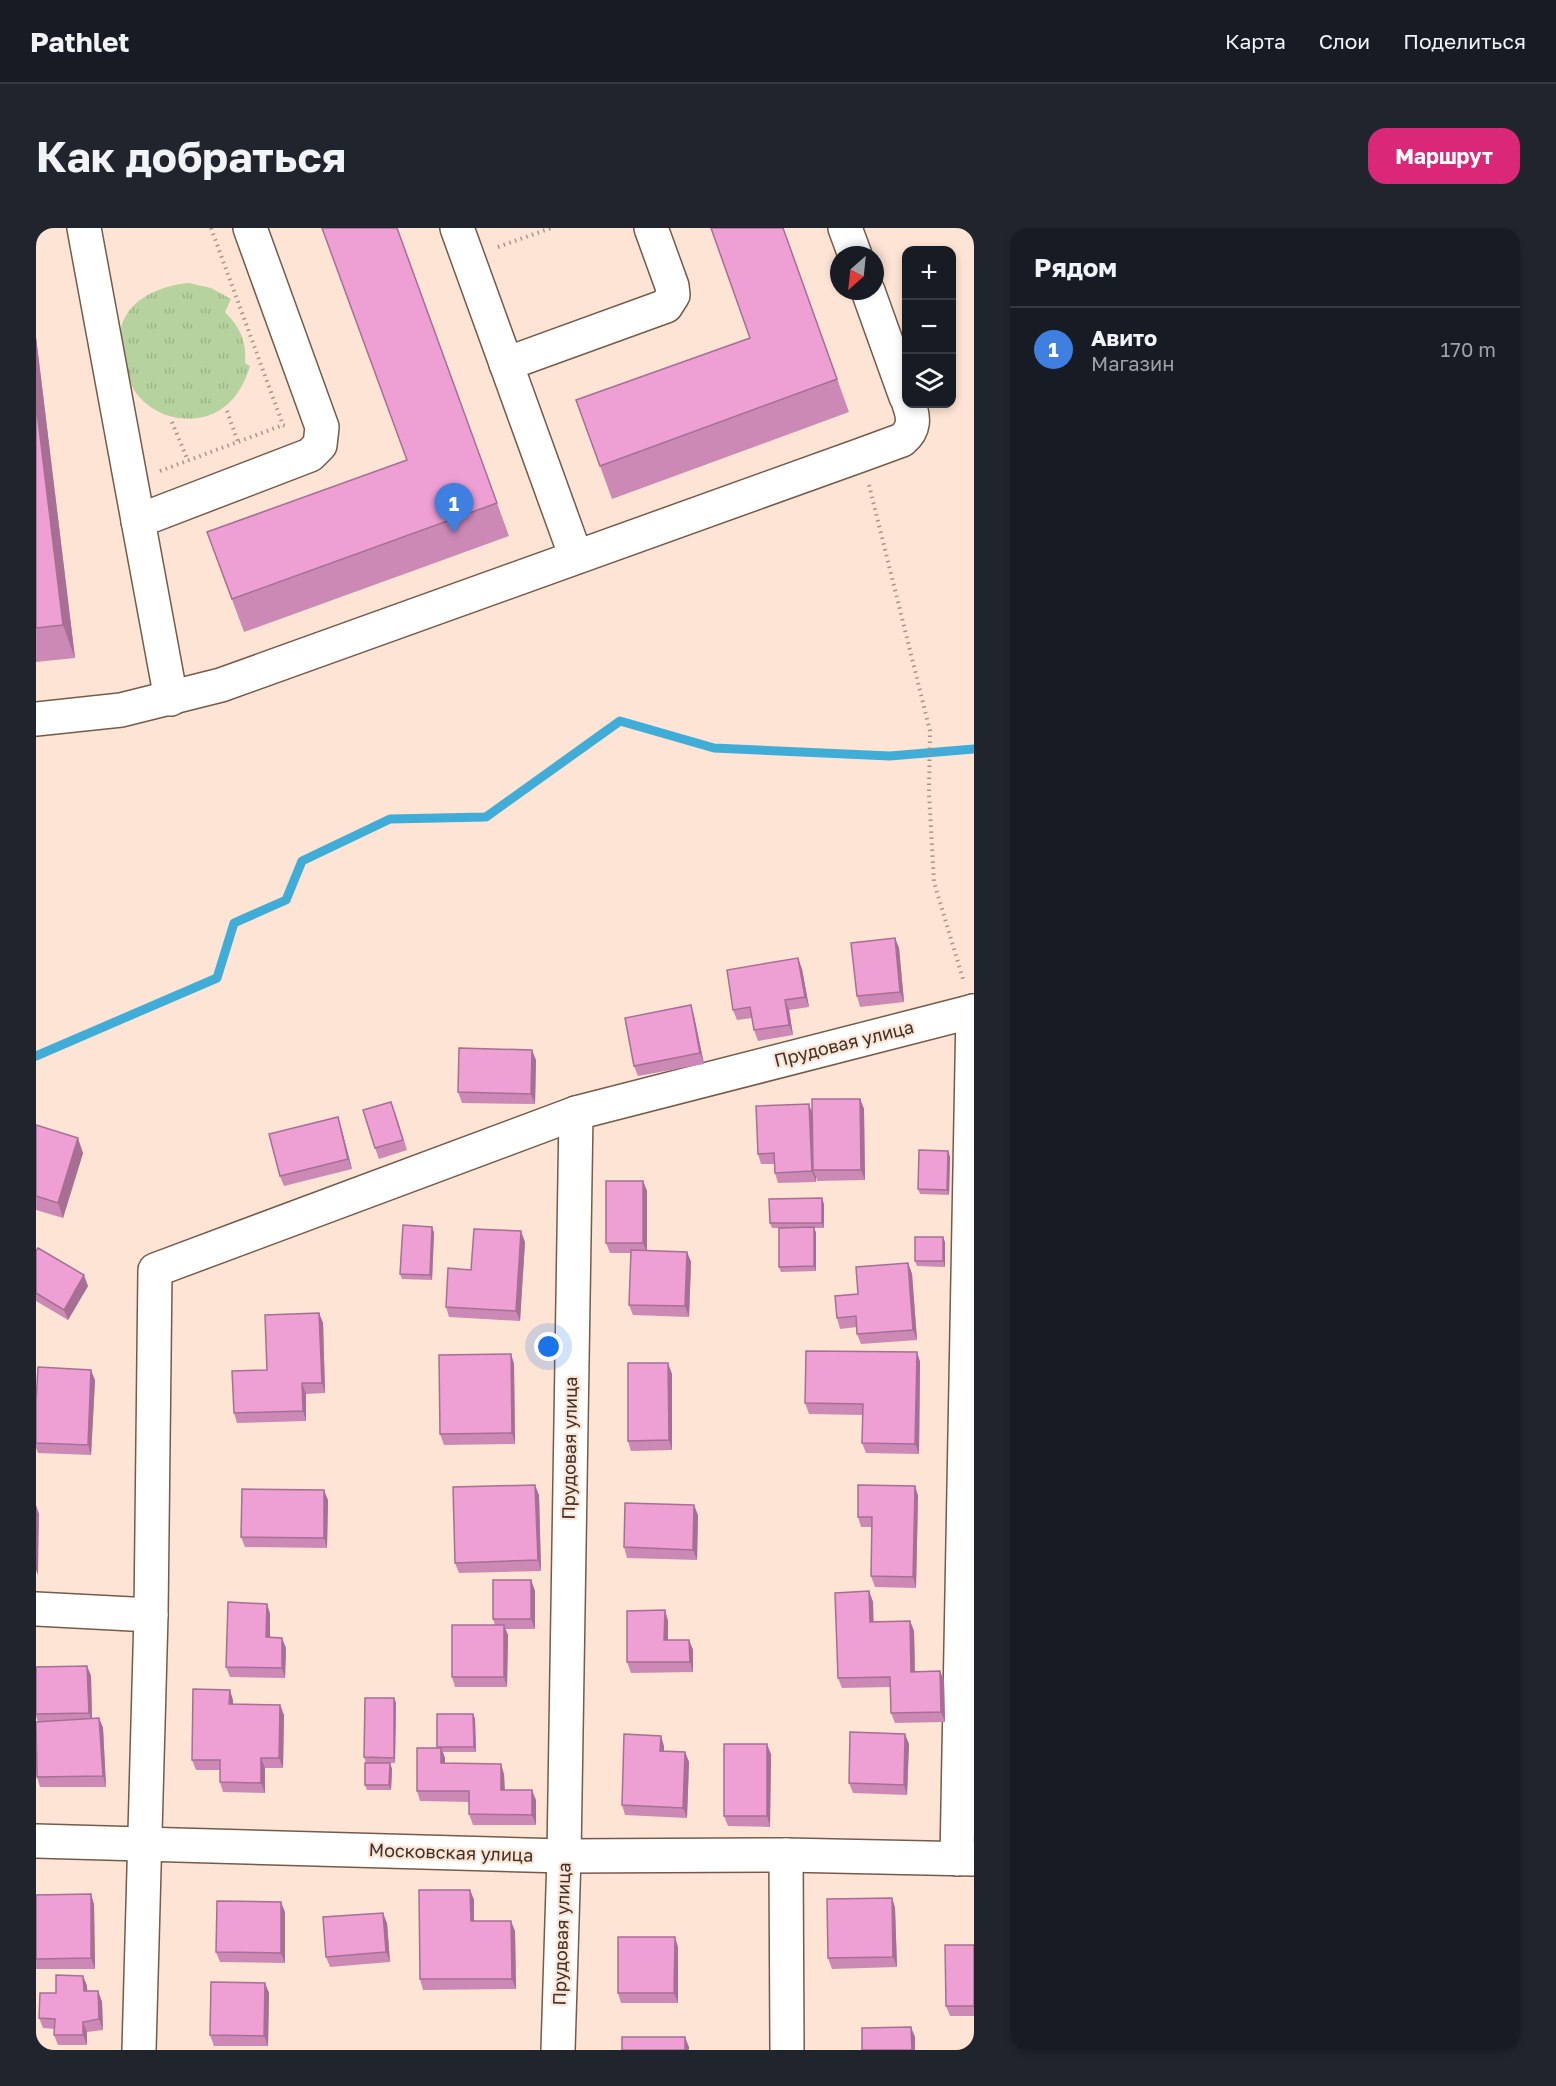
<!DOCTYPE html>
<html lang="ru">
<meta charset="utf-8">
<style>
:root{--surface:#171b24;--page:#20242c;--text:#f1f3f6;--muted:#9ea1a6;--line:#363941;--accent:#db2777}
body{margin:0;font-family:"Golos Text",sans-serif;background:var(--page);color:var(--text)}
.controls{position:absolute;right:18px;top:18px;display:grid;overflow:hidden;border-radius:12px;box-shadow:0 3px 9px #0003}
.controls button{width:54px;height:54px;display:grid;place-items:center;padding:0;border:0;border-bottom:2px solid var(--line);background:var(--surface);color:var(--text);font:30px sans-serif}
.compass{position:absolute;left:794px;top:18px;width:54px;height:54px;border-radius:50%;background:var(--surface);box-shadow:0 3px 9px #0003;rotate:207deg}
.you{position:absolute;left:513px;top:1119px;width:21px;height:21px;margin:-15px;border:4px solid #fff;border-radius:50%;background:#1a73e8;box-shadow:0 0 0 9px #1a73e833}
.badge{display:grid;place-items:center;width:39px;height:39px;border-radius:50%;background:var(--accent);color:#fff;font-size:20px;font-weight:700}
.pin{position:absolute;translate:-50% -50px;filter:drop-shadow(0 2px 3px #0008)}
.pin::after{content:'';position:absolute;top:32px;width:21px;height:18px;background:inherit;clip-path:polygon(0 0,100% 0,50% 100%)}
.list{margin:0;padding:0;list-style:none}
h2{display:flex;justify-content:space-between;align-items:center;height:78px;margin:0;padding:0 24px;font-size:26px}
h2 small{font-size:20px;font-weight:400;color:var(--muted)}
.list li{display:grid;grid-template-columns:39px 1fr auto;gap:18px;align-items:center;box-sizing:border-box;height:84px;padding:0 24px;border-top:2px solid var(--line)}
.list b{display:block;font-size:22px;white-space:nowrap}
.list p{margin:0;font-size:20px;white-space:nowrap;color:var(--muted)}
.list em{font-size:20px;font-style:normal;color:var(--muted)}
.icon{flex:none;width:33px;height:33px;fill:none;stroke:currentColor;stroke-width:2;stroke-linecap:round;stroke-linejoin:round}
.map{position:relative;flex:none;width:938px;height:1822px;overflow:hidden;border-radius:18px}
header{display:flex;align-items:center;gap:36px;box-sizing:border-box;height:84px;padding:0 30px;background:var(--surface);border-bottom:2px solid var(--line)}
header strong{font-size:28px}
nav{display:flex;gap:33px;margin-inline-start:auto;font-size:21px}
.intro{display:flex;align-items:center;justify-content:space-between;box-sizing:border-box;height:144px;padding:0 36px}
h1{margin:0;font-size:42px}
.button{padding:15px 27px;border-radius:18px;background:var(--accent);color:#fff;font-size:21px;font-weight:700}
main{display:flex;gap:36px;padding:0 36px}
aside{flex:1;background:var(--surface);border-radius:18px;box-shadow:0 3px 9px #0003}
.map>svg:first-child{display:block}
</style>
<header>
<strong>Pathlet</strong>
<nav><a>Карта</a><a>Слои</a><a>Поделиться</a></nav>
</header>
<div class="intro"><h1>Как добраться</h1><a class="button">Маршрут</a></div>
<main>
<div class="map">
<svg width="938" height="1822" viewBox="0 0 938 1822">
<defs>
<pattern id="park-tufts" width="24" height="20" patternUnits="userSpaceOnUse" patternTransform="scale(1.5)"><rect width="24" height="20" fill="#b6d29e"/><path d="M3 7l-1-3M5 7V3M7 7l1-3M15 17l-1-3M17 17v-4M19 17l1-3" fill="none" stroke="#9db588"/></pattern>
</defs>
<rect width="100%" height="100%" fill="#fde4d4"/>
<path fill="url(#park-tufts)" d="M 153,55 L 175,60 L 195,71 L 189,84 C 204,99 211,114 209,135 L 214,138 C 207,161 195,180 171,188 C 144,196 114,186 98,162 C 92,152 91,139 89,127 C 87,119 83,108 85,100 C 92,70 127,57 153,55 Z"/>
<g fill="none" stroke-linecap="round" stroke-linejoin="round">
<polyline stroke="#40add8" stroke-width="9" points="0,828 181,750 198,695 250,672 266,633 354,591 450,589 584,493 678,520 854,528 938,521"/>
<g stroke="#765b4a" stroke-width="36">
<g id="minor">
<polyline points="48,0 135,471"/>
<polyline points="421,0 540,329"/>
<polyline points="809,0 819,27"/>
<polyline points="832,63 870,169"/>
<polyline points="470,136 630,78 637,67 636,58 615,0"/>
<polyline points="102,293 274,227 284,217 286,199 214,0"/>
<path d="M 0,491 L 85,482 L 185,457 L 825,227 L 866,212 C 879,201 878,190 873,176"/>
<polyline points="0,1381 115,1387"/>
<polyline points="0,1613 528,1628 750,1627 938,1631"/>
<polyline points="750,1627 751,1822"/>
<polyline points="921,1631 937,783"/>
<polyline points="103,1822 115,1387 119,1042 540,885"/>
<polyline points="522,1822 528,1628 540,885 938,783"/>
</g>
</g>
<g stroke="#a89589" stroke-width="4" stroke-dasharray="1.5 4.5" stroke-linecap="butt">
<polyline points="175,0 247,197 252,199"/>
<polyline points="462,19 515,0"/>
<polyline points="191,183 202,214"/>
<polyline points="136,194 152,233"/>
<polyline points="124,243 247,197"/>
<polyline points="833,257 894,503 893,565 898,654 928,754"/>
</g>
<use href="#minor" stroke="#fff" stroke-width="33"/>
</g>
<g fill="#cd89b6">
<polygon points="361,0 473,308 208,404 171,304 371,232"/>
<polygon points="747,0 813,184 576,271 540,172 714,110"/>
<polygon points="0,109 39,430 0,434"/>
<polygon points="859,710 863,720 868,774 824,779 821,768"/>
<polygon points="766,741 773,779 753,782 757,807 722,813 718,802 716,790 701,792 697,782"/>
<polygon points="655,777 658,788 668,836 602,848 598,838"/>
<polygon points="500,832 499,876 426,875 422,864"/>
<polygon points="824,871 828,881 829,952 781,953 780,949 780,954 742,955 739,945 738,936 725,936 722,926 777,885"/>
<polygon points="359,884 371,922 343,931 339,920"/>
<polygon points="302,889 305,899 316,941 248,958 244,948"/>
<polygon points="0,897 47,925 27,990 0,982"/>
<polygon points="912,923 914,929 913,967 884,966 882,961"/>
<polygon points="607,953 611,963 611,1023 651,1024 655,1034 653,1089 597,1087 593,1077 595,1025 574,1025 570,1015"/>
<polygon points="788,976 788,1000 778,1000 780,1005 780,1043 745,1044 743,1039 743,1000 736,1000 734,995"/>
<polygon points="396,999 398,1005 396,1052 366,1051 364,1046"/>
<polygon points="489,1014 484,1093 413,1089 410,1079 435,1042"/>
<polygon points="909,1014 909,1039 881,1038 879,1033"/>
<polygon points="0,1023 52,1058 32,1092 0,1073"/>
<polygon points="872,1035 876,1046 881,1112 825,1116 821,1106 821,1099 804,1101 801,1090"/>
<polygon points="283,1085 287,1095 289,1165 270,1166 270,1193 201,1195 198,1185 231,1142"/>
<polygon points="881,1124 884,1134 883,1226 830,1225 826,1215 827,1187 773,1186 769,1175"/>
<polygon points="475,1126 478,1136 479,1216 408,1217 404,1206"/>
<polygon points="636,1146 636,1222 595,1223 592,1213"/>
<polygon points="59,1152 55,1227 2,1225 0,1220 0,1174"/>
<polygon points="879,1258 882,1268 880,1360 839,1359 835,1348 836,1299 825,1299 822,1289"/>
<polygon points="503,1267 505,1343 423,1345 419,1335"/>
<polygon points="292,1272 291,1320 209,1319 205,1309"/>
<polygon points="662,1287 661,1332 591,1330 588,1319"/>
<polygon points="495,1352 499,1363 499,1401 469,1401 472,1407 471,1459 419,1459 416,1449 459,1397 457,1391"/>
<polygon points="833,1363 837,1374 837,1394 874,1393 878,1403 879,1443 904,1443 908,1453 909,1494 859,1495 855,1485 855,1459 806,1460 802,1450"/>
<polygon points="231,1376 234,1386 234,1410 250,1420 249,1450 194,1449 190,1439"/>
<polygon points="629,1382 632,1393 632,1412 653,1412 657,1422 657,1444 595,1445 591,1434"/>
<polygon points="51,1438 55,1448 56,1490 63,1490 67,1500 70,1559 4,1559 1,1549 2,1494 0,1488 0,1439"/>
<polygon points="358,1470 360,1475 359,1535 330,1535 328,1529"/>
<polygon points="197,1472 197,1476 244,1477 248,1487 247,1540 229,1540 229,1565 187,1564 184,1554 184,1542 160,1542 156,1532"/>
<polygon points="437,1486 439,1491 440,1524 407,1524 409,1530 409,1535 468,1546 469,1562 500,1572 500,1597 437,1597 433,1586 433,1574 384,1573 381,1563 401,1520 401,1519"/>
<polygon points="873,1516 871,1567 817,1565 813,1555"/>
<polygon points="628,1518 628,1523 649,1524 653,1534 651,1590 589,1587 586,1577"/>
<polygon points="735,1526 734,1599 692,1598 688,1588"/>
<polygon points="354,1535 356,1541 355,1562 331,1562 329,1557"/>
<polygon points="434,1662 438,1672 438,1693 479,1703 480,1761 387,1762 384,1751"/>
<polygon points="0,1667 58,1676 59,1741 0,1741"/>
<polygon points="856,1670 859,1680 861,1739 796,1741 792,1730"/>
<polygon points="249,1684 249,1735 184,1734 180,1724"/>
<polygon points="351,1695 354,1734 294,1739 290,1729"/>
<polygon points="938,1717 938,1788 914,1788 910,1778"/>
<polygon points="642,1719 642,1775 585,1775 582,1765"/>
<polygon points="47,1748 51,1758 51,1763 62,1763 66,1774 67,1802 51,1804 51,1817 22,1817 18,1807 19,1801 7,1800 3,1790 20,1765"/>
<polygon points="233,1765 232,1818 178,1818 174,1807"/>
</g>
<g fill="#a76f94">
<polygon points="0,109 39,430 27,397 0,175"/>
<polygon points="859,710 863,720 868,774 864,764"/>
<polygon points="762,730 766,741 773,779 769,769"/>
<polygon points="749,772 753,782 757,807 753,797"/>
<polygon points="655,777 658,788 668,836 664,825"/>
<polygon points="496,822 500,832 499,876 495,866"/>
<polygon points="824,871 828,881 829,952 825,942"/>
<polygon points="773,876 777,887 777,942 780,949 780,954 776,943"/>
<polygon points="302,889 305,899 316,941 312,931"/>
<polygon points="42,910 47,925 27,990 22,975"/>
<polygon points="912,923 914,929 913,967 911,962"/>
<polygon points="607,953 611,963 611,1025 607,1015"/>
<polygon points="786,970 788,976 788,1000 786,995"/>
<polygon points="396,999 398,1005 396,1052 394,1047"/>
<polygon points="778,999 780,1005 780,1043 778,1038"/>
<polygon points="485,1003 489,1014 484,1093 480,1083"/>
<polygon points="907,1009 909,1014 909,1039 907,1033"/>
<polygon points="651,1024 655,1034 653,1089 649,1078"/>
<polygon points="872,1035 876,1046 881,1112 877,1102"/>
<polygon points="48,1047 52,1058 32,1092 28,1082"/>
<polygon points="283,1085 287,1095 289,1165 286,1155"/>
<polygon points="881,1124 884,1134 883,1226 879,1216"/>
<polygon points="475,1126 478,1136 479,1216 476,1205"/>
<polygon points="632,1135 636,1146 636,1222 633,1212"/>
<polygon points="55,1142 59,1152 55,1227 52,1217"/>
<polygon points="266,1155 270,1166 270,1193 267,1183"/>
<polygon points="499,1257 503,1267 505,1343 502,1332"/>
<polygon points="879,1258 882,1268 880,1360 877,1349"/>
<polygon points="288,1262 292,1272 291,1320 288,1310"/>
<polygon points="0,1277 3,1286 2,1347 0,1342"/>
<polygon points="658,1277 662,1287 661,1332 657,1322"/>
<polygon points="495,1352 499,1363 499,1401 495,1391"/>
<polygon points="833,1363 837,1374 838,1404 834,1394"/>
<polygon points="231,1376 234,1386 234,1420 230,1409"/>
<polygon points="629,1382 632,1393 632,1423 628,1412"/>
<polygon points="874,1393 878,1403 879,1454 875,1444"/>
<polygon points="468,1397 472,1407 471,1459 468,1449"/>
<polygon points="246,1410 250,1420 249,1450 246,1440"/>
<polygon points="653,1412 657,1422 657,1444 654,1434"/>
<polygon points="51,1438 55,1448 56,1495 53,1485"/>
<polygon points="904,1443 908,1453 909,1494 905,1484"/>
<polygon points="194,1462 197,1472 197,1487 193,1476"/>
<polygon points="358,1470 360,1475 359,1535 358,1530"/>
<polygon points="244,1477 248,1487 247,1540 243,1530"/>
<polygon points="437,1486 439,1491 440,1524 438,1519"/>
<polygon points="63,1490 67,1500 70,1559 67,1548"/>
<polygon points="869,1506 873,1516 871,1567 868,1557"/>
<polygon points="625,1508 628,1518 628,1534 624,1523"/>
<polygon points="731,1516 735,1526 734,1599 731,1588"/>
<polygon points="405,1520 409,1530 409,1546 405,1535"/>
<polygon points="649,1524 653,1534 651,1590 647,1580"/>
<polygon points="225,1530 229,1540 229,1565 225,1555"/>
<polygon points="354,1535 356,1541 355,1562 353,1557"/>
<polygon points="465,1536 468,1546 469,1572 465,1562"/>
<polygon points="496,1562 500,1572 500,1597 496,1587"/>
<polygon points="434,1662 438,1672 438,1703 435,1693"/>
<polygon points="55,1666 58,1676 59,1741 55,1730"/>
<polygon points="856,1670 859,1680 861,1739 857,1729"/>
<polygon points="245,1674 249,1684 249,1735 245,1725"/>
<polygon points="347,1685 351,1695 354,1734 350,1724"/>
<polygon points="475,1693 479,1703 480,1761 476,1751"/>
<polygon points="639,1709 642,1719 642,1775 638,1765"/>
<polygon points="47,1748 51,1758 52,1773 48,1763"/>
<polygon points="229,1755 233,1765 232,1818 228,1808"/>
<polygon points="62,1763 66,1774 67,1802 63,1791"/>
<polygon points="47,1794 51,1804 51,1817 47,1807"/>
<polygon points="875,1799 879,1809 879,1822 876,1822"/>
<polygon points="649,1809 653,1819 653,1822 649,1822"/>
</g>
<g fill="#ee9fd4" stroke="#a76f94" stroke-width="1.5">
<polygon points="286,0 361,0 461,275 196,371 171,304 371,232"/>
<polygon points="675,0 747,0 801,151 564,238 540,172 714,110"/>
<polygon points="0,175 27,397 0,400"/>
<polygon points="859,710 864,764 821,768 815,715"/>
<polygon points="762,730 769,769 749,772 753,797 718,802 714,779 697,782 691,742"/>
<polygon points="655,777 664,825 598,838 589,790"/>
<polygon points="423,820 496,822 495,866 422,864"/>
<polygon points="776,871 824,871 825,942 777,942"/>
<polygon points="355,874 367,912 339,920 327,882"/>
<polygon points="773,876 776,943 739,945 738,925 722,926 720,878"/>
<polygon points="302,889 312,931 244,948 233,906"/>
<polygon points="0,897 42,910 22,975 0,968"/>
<polygon points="883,922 912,923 911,962 882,961"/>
<rect x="570" y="953" width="37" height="62"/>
<polygon points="786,970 786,995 734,995 733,971"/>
<polygon points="367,997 396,999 394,1047 364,1046"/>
<polygon points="778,999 778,1038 743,1039 743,1000"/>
<polygon points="438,1001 485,1003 480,1083 410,1079 412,1040 435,1042"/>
<rect x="879" y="1009" width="28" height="24"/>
<polygon points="2,1020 48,1047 28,1082 0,1065 0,1023"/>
<polygon points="595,1022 651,1024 649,1078 593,1077"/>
<polygon points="872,1035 877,1102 821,1106 820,1088 801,1090 799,1068 822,1066 820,1039"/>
<polygon points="283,1085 286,1155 266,1155 267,1183 198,1185 196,1143 231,1142 229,1087"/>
<polygon points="770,1123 881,1124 879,1216 826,1215 827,1176 769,1175"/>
<polygon points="475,1126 476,1205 404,1206 403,1127"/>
<polygon points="592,1135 632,1135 633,1212 592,1213"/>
<polygon points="2,1139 55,1142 52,1217 0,1215 0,1174"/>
<polygon points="499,1257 502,1332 419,1335 417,1259"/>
<polygon points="822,1257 879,1258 877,1349 835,1348 836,1289 822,1289"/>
<polygon points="206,1261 288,1262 288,1310 205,1309"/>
<polygon points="589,1275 658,1277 657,1322 588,1319"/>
<rect x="457" y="1352" width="38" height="39"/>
<polygon points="833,1363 834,1394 874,1393 875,1444 904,1443 905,1484 855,1485 854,1449 802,1450 799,1365"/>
<polygon points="192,1374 231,1376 230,1409 246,1410 246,1440 190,1439"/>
<polygon points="629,1382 628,1412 653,1412 654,1434 591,1434 591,1383"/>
<rect x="416" y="1397" width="52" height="52"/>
<polygon points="51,1438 53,1485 0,1486 0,1439"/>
<polygon points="157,1461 194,1462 193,1476 244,1477 243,1530 225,1530 225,1555 184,1554 184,1532 156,1532"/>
<polygon points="329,1470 358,1470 358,1530 328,1529"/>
<polygon points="401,1486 437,1486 438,1519 401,1519"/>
<polygon points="63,1490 67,1548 1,1549 0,1494"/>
<polygon points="814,1504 869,1506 868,1557 813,1555"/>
<polygon points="588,1506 625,1508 624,1523 649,1524 647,1580 586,1577"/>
<rect x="688" y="1516" width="43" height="72"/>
<polygon points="381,1520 405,1520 405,1535 465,1536 465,1562 496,1562 496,1587 433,1586 433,1563 381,1563"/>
<polygon points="329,1535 354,1535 353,1557 329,1557"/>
<polygon points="383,1662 434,1662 435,1693 475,1693 476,1751 384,1751"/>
<polygon points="55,1666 55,1730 0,1731 0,1667"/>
<polygon points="856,1670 857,1729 792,1730 791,1671"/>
<polygon points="181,1673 245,1674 245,1725 180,1724"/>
<polygon points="347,1685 350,1724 290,1729 287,1689"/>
<polygon points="582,1709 639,1709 638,1765 582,1765"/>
<polygon points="909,1717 938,1717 938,1778 910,1778"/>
<polygon points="20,1747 47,1748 48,1763 62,1763 63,1791 47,1794 47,1807 18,1807 19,1791 3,1790 4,1765 20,1765"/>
<polygon points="175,1754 229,1755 228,1808 174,1807"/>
<polygon points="875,1799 876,1822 826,1822 826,1800"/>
<rect x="586" y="1809" width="63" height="13"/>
</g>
<g text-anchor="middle" stroke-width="4.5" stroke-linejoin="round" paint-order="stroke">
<g font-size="18" fill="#3d312a" stroke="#fde4d4">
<text transform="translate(808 816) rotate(-14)" y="6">Прудовая улица</text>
<text transform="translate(534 1220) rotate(-89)" y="6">Прудовая улица</text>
<text transform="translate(415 1625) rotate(2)" y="6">Московская улица</text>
<text transform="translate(526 1706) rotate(-88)" y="6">Прудовая улица</text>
</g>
</g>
</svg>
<div class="controls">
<button>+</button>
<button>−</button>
<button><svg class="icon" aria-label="layers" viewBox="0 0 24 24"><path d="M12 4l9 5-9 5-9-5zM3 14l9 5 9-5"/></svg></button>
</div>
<svg class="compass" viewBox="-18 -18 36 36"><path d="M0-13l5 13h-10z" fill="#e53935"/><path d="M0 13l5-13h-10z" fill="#9ea1a6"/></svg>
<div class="you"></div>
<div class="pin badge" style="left:418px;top:305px;background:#3f7fe0">1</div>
</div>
<aside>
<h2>Рядом<small></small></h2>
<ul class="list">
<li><span class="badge" style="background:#3f7fe0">1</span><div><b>Авито</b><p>Магазин</p></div><em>170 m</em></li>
</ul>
</aside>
</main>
